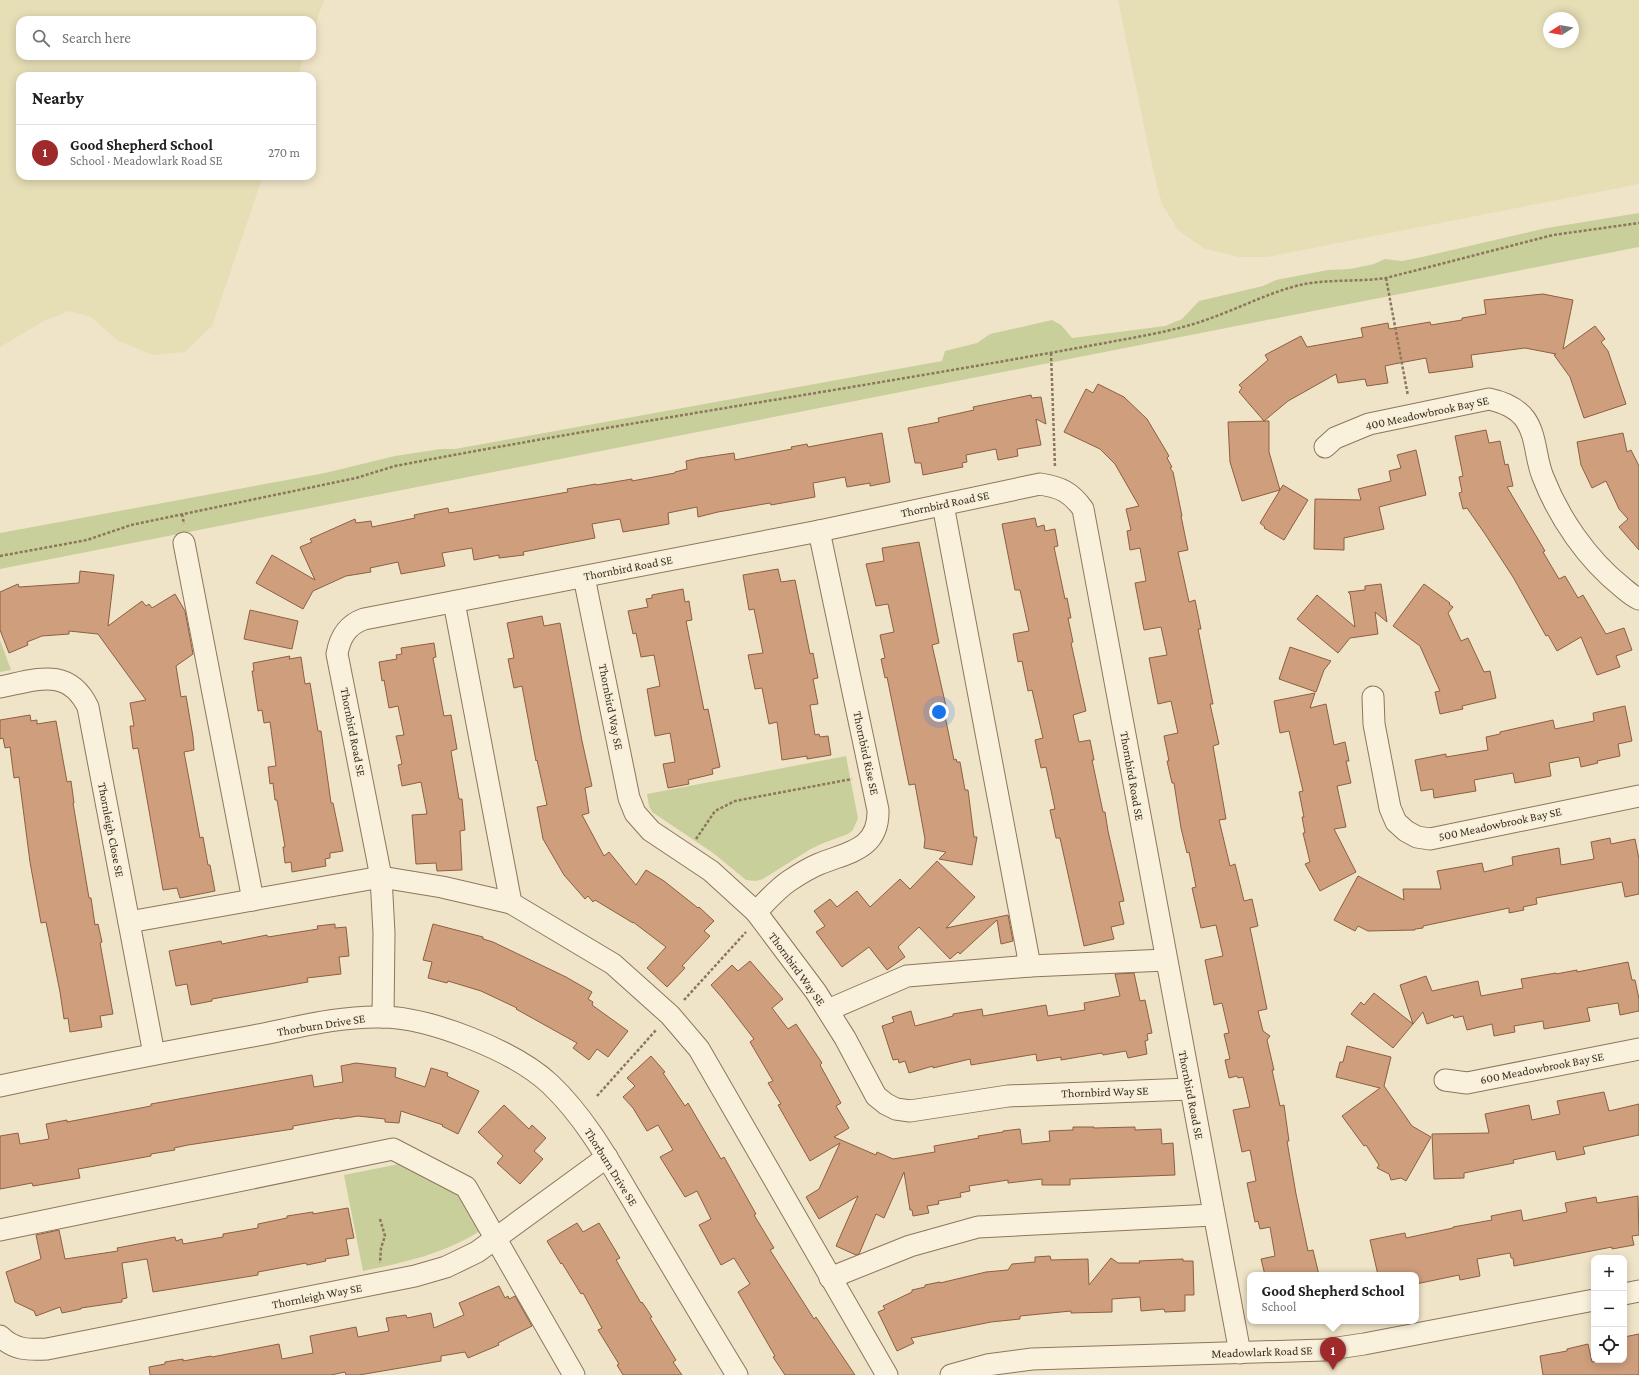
<!DOCTYPE html>
<meta charset="utf-8">
<style>
:root{--surface:#fff;--page:#f2f2f2;--text:#202124;--muted:#757577;--line:#e0e0e0;--accent:#9e2a2b}
body{margin:0;font-family:"Crimson Pro",serif;background:var(--page);color:var(--text)}
.controls{position:absolute;right:12px;bottom:12px;display:grid;overflow:hidden;border-radius:8px;box-shadow:0 2px 10px #0003}
.controls button{width:36px;height:36px;display:grid;place-items:center;padding:0;border:0;border-bottom:1px solid var(--line);background:var(--surface);color:var(--text);font:20px sans-serif}
.compass{position:absolute;left:1543px;top:12px;width:36px;height:36px;border-radius:50%;background:var(--surface);box-shadow:0 2px 10px #0003;rotate:259deg}
.you{position:absolute;left:939px;top:712px;width:14px;height:14px;margin:-10px;border:3px solid #fff;border-radius:50%;background:#1a73e8;box-shadow:0 0 0 6px #1a73e833}
.badge{display:grid;place-items:center;width:26px;height:26px;border-radius:50%;background:var(--accent);color:#fff;font-size:13px;font-weight:700}
.pin{position:absolute;translate:-50% -33px;filter:drop-shadow(0 1px 2px #0008)}
.pin::after{content:'';position:absolute;top:21px;width:14px;height:12px;background:inherit;clip-path:polygon(0 0,100% 0,50% 100%)}
.popup{position:absolute;left:1247px;top:1272px;width:172px;height:52px;box-sizing:border-box;display:grid;place-content:center;border-radius:8px;background:var(--surface);filter:drop-shadow(0 1px 3px #0005);font-size:13px;white-space:nowrap;color:var(--muted)}
.popup b{font-size:15px;color:var(--text)}
.popup::after{content:'';position:absolute;left:50%;top:100%;margin-left:-8px;border:8px solid transparent;border-top-color:var(--surface)}
.list{margin:0;padding:0;list-style:none}
h2{display:flex;justify-content:space-between;align-items:center;height:52px;margin:0;padding:0 16px;font-size:17px}
h2 small{font-size:13px;font-weight:400;color:var(--muted)}
.list li{display:grid;grid-template-columns:26px 1fr auto;gap:12px;align-items:center;box-sizing:border-box;height:56px;padding:0 16px;border-top:1px solid var(--line)}
.list b{display:block;font-size:15px;white-space:nowrap}
.list p{margin:0;font-size:13px;white-space:nowrap;color:var(--muted)}
.list em{font-size:13px;font-style:normal;color:var(--muted)}
.icon{flex:none;width:22px;height:22px;fill:none;stroke:currentColor;stroke-width:2;stroke-linecap:round;stroke-linejoin:round}
.map{position:relative;flex:none;width:1639px;height:1375px;overflow:hidden}
.search{position:absolute;background:var(--surface);box-shadow:0 2px 10px #0003;left:16px;top:16px;width:300px;height:44px;display:flex;align-items:center;gap:10px;box-sizing:border-box;padding:0 14px;border-radius:12px;color:var(--muted);font-size:15px}
.panel{position:absolute;background:var(--surface);box-shadow:0 2px 10px #0003;left:16px;top:72px;width:300px;height:108px;border-radius:12px}
.map>svg:first-child{display:block}
</style>
<div class="map">
<svg width="1639" height="1375" viewBox="0 0 1639 1375">
<rect width="100%" height="100%" fill="#f0e4c8"/>
<g fill="#e6deb5" fill-rule="evenodd">
<polygon points="0,0 324,0 312,34 312,20 20,20 20,56 304,56 298,76 20,76 20,176 263,176 212,326 185,352 152,355 117,340 91,317 69,311 44,321 0,347"/>
<path d="M 1118,0 L 1639,0 L 1639,184 L 1267,257 L 1238,257 L 1203,248 L 1178,230 L 1162,204 L 1154,174 ZM 1549,18 L 1573,18 L 1573,42 L 1549,42 Z"/>
</g>
<g fill="#c9cf9b">
<polygon points="1639,213 1639,247 0,569 0,533 325,473 395,456 441,449 455,449 942,361 945,351 977,343 990,334 1052,320 1061,325 1072,338 1165,326 1182,319 1199,301 1263,286 1276,280 1328,270 1350,269 1374,264 1385,259 1402,261 1422,257 1547,228"/>
<polygon points="0,640 11,670 0,672"/>
<polygon points="846,756 858,818 853,830 848,834 821,844 809,850 763,879 756,881 746,880 713,853 652,812 649,806 647,794"/>
<path d="M 399,1164 L 460,1191 L 482,1230 C 441,1255 409,1261 363,1271 L 344,1175 Z"/>
</g>
<g fill="#cf9f7d" stroke="#8d5f41">
<polygon points="1543,294 1573,300 1563,349 1595,326 1605,339 1601,342 1608,351 1626,404 1584,418 1570,377 1554,355 1556,354 1525,348 1471,355 1473,367 1429,373 1426,358 1394,364 1385,366 1388,383 1367,386 1365,379 1338,383 1336,374 1288,401 1264,421 1239,392 1242,388 1239,385 1268,360 1265,355 1301,336 1307,347 1363,337 1361,328 1388,323 1389,329 1430,322 1431,325 1462,320 1462,318 1486,314 1484,300"/>
<polygon points="1098,384 1124,397 1147,419 1169,456 1167,458 1172,467 1170,468 1173,472 1182,516 1181,516 1188,550 1178,552 1189,602 1195,600 1201,629 1198,629 1213,704 1210,704 1219,744 1213,746 1226,819 1219,820 1230,866 1235,864 1244,901 1252,899 1258,926 1250,928 1267,1009 1258,1011 1263,1031 1270,1036 1267,1040 1274,1070 1272,1070 1280,1106 1284,1105 1289,1141 1287,1141 1296,1194 1308,1251 1313,1250 1319,1275 1265,1275 1261,1259 1275,1256 1270,1227 1260,1229 1258,1221 1255,1222 1247,1183 1256,1181 1250,1150 1242,1152 1233,1110 1250,1107 1243,1077 1238,1078 1237,1076 1229,1078 1225,1060 1230,1059 1224,1034 1229,1033 1222,1003 1214,1005 1205,960 1223,956 1216,925 1201,928 1192,888 1196,887 1189,852 1187,853 1181,828 1174,783 1172,783 1167,761 1169,761 1164,736 1178,733 1171,701 1158,704 1149,658 1167,655 1161,627 1144,630 1135,583 1146,581 1140,548 1130,550 1127,531 1131,530 1126,509 1139,506 1115,464 1100,449 1064,432 1086,389 1093,393"/>
<polygon points="1031,395 1032,398 1041,397 1046,424 1036,419 1041,445 1017,449 1018,456 998,460 996,449 966,455 967,462 962,463 963,467 923,475 921,463 915,463 908,428 939,422 938,418 974,410 973,407"/>
<polygon points="1269,421 1269,452 1280,490 1242,501 1230,462 1228,422"/>
<polygon points="1486,430 1489,443 1500,441 1505,465 1508,464 1513,486 1507,487 1545,551 1543,552 1559,579 1565,576 1578,598 1583,595 1606,634 1624,628 1632,650 1616,656 1620,667 1597,675 1581,637 1557,651 1548,635 1546,636 1513,577 1485,534 1467,508 1463,509 1459,493 1462,492 1459,477 1463,476 1455,436"/>
<polygon points="882,433 890,482 870,486 870,483 847,487 845,477 813,483 815,497 771,505 770,503 718,512 698,517 697,507 668,513 669,524 623,532 620,519 592,524 595,538 523,552 524,555 499,558 499,555 474,560 472,548 442,553 445,566 401,574 398,562 370,568 371,572 346,576 313,591 303,609 256,583 272,555 315,580 300,547 312,542 310,539 355,519 356,523 371,521 372,527 415,518 414,515 448,508 449,513 568,492 567,489 596,484 596,485 632,479 632,481 675,473 675,472 687,469 686,461 699,458 734,453 735,460 792,449 791,447 807,444 808,447"/>
<polygon points="1623,433 1627,452 1631,450 1639,466 1639,550 1619,527 1628,519 1619,509 1606,481 1592,488 1581,465 1577,442"/>
<polygon points="1416,450 1426,495 1379,507 1384,529 1344,538 1344,550 1314,549 1315,499 1361,500 1358,489 1391,481 1389,471 1401,468 1397,455"/>
<polygon points="1283,485 1308,500 1284,540 1264,528 1265,527 1260,523"/>
<polygon points="1035,518 1037,527 1044,525 1045,531 1055,529 1058,546 1054,547 1065,599 1067,598 1071,618 1068,618 1073,642 1071,643 1086,711 1073,715 1079,742 1090,740 1094,760 1092,760 1103,812 1105,812 1108,831 1124,901 1119,902 1124,924 1111,927 1114,939 1084,946 1060,838 1056,838 1050,810 1055,809 1046,767 1041,768 1035,740 1043,738 1032,690 1028,691 1022,661 1018,662 1013,634 1029,631 1020,590 1015,590 1002,524"/>
<polygon points="919,542 939,643 932,645 948,715 945,716 954,760 956,759 957,762 960,762 965,790 968,790 974,837 977,837 972,865 939,859 946,852 924,848 925,839 915,784 909,785 887,677 885,678 881,659 885,658 880,635 894,632 888,604 876,606 866,564 884,561 882,548"/>
<polygon points="778,569 781,582 795,580 810,654 813,653 818,678 813,679 818,704 810,705 815,735 819,734 820,737 828,736 831,755 807,759 807,756 782,760 777,722 769,724 762,688 755,689 748,655 763,653 754,609 749,610 743,575"/>
<polygon points="80,571 114,575 108,626 142,601 146,606 149,604 152,608 175,594 185,611 193,654 176,666 181,697 186,696 193,737 194,750 184,752 200,838 203,837 208,865 210,865 215,891 180,898 177,888 163,890 138,748 133,749 130,726 134,726 130,703 146,700 98,634 69,631 69,634 42,636 27,642 28,645 9,653 0,630 0,592 18,584 19,587 79,583"/>
<polygon points="1381,584 1387,622 1375,612 1378,634 1350,638 1338,653 1297,619 1317,595 1355,627 1350,594 1348,592 1365,590 1365,586"/>
<polygon points="1424,584 1450,603 1449,604 1453,607 1448,613 1461,641 1468,638 1484,672 1490,671 1496,698 1462,706 1463,709 1440,714 1435,692 1440,691 1420,646 1393,626"/>
<polygon points="683,589 685,602 689,601 692,620 686,621 704,710 708,709 720,767 712,769 713,774 688,780 689,784 668,788 663,764 675,762 670,733 655,736 647,689 660,686 654,655 641,657 636,633 633,634 628,611 648,607 646,599 652,598 652,595"/>
<polygon points="250,610 298,621 292,649 244,639"/>
<polygon points="542,616 544,626 560,623 582,741 592,786 585,788 589,813 582,815 604,856 609,852 636,885 646,870 664,881 698,908 699,907 714,921 704,931 710,936 682,966 685,968 667,987 647,968 666,947 633,922 633,923 595,900 593,902 588,896 585,899 564,875 543,839 537,807 547,805 537,760 536,761 522,686 514,688 508,659 514,658 507,623"/>
<polygon points="434,643 436,657 433,658 444,716 451,715 457,749 451,751 459,799 462,799 465,830 460,831 462,870 437,871 436,863 416,864 412,815 427,814 421,782 402,786 398,765 402,764 396,736 404,735 398,706 389,708 384,680 382,681 379,662 397,659 396,655 402,654 401,648"/>
<polygon points="1290,647 1331,661 1324,670 1316,692 1279,679"/>
<polygon points="290,656 289,659 301,657 305,684 310,683 318,731 321,731 331,803 333,803 343,851 330,853 330,858 325,859 326,866 292,872 291,862 285,863 283,847 285,847 277,800 275,800 273,783 270,784 268,767 276,766 270,722 264,723 262,710 258,711 252,671 254,671 253,663"/>
<polygon points="1315,693 1310,708 1326,704 1334,745 1345,742 1349,761 1346,761 1351,783 1337,786 1346,827 1334,829 1356,872 1320,891 1305,864 1310,862 1303,833 1305,833 1302,817 1304,817 1299,792 1303,791 1289,731 1280,733 1274,701"/>
<polygon points="1625,706 1632,741 1618,744 1620,756 1597,761 1598,763 1581,767 1579,757 1549,763 1551,776 1515,783 1513,773 1474,780 1476,791 1434,798 1433,789 1421,791 1415,760 1446,754 1446,757 1488,750 1486,737 1500,734 1500,732 1553,720 1555,729 1594,721 1593,713"/>
<polygon points="30,715 31,721 37,720 37,724 56,721 67,782 71,781 74,803 73,803 89,898 91,898 95,925 98,924 102,942 100,943 113,1014 100,1016 102,1027 70,1032 68,1018 64,1019 60,992 46,922 41,923 30,862 19,777 14,778 10,747 5,748 3,738 0,739 0,720"/>
<polygon points="1610,838 1611,844 1635,839 1639,859 1639,894 1625,897 1622,882 1536,898 1537,904 1523,907 1524,910 1509,913 1509,908 1423,926 1423,928 1415,929 1415,930 1368,931 1358,926 1355,931 1334,920 1358,876 1404,900 1403,889 1441,889 1437,871 1482,863 1484,872 1513,865 1512,857 1559,848 1561,865 1594,859 1591,842"/>
<polygon points="937,861 975,897 946,928 1008,915 1013,941 1001,944 997,920 960,954 958,952 950,959 919,927 898,947 905,957 887,970 869,947 842,967 816,932 825,926 814,911 830,899 837,907 857,891 870,907 900,879 910,889"/>
<polygon points="335,924 335,928 346,927 349,956 339,957 341,974 307,978 308,982 212,999 212,1001 191,1005 187,984 176,986 169,951 221,941 222,944 267,935 268,937 318,929 317,926"/>
<polygon points="433,924 483,937 483,939 493,942 566,977 592,992 588,999 593,1002 592,1005 628,1031 608,1057 597,1049 589,1060 573,1048 577,1043 516,1009 517,1008 481,991 448,981 447,983 428,978 432,962 423,960"/>
<polygon points="750,961 783,999 772,1008 788,1029 796,1024 822,1063 820,1065 841,1103 836,1106 849,1128 834,1137 876,1155 877,1152 893,1159 935,1152 934,1146 979,1138 978,1136 1003,1132 1003,1131 1020,1129 1022,1144 1050,1141 1049,1131 1073,1130 1073,1127 1094,1127 1094,1128 1135,1127 1135,1130 1161,1129 1162,1144 1173,1143 1175,1175 1070,1179 1070,1185 1042,1185 1042,1179 1008,1183 1008,1180 969,1186 970,1191 960,1193 961,1197 938,1201 939,1204 927,1206 929,1213 913,1216 912,1210 910,1210 904,1172 884,1218 876,1214 859,1254 856,1255 836,1246 858,1196 819,1219 806,1197 819,1189 840,1143 810,1161 778,1105 781,1104 768,1083 773,1081 750,1042 754,1039 724,1000 711,985 732,965 738,971"/>
<polygon points="1628,962 1632,980 1635,980 1639,999 1639,1011 1620,1015 1618,1003 1587,1008 1590,1021 1544,1029 1543,1021 1514,1026 1515,1032 1494,1036 1492,1024 1467,1030 1463,1016 1454,1018 1453,1015 1427,1024 1423,1012 1413,1024 1400,985 1426,976 1432,991 1478,981 1481,996 1523,988 1521,979 1556,973 1556,974 1577,970 1577,972"/>
<polygon points="1134,973 1140,1001 1145,1000 1152,1033 1147,1034 1148,1040 1145,1041 1147,1054 1128,1058 1126,1051 1103,1055 1102,1053 1061,1060 1061,1057 1037,1061 1036,1054 971,1065 970,1059 933,1068 933,1066 909,1073 905,1061 899,1063 898,1059 893,1060 882,1026 894,1022 892,1017 911,1011 915,1026 953,1016 953,1014 982,1009 983,1016 1046,1005 1048,1016 1085,1010 1084,1003 1120,996 1115,974"/>
<polygon points="1374,993 1413,1024 1393,1048 1351,1014 1361,1002 1364,1005"/>
<polygon points="1347,1046 1391,1057 1384,1086 1412,1126 1431,1137 1406,1181 1401,1178 1391,1180 1389,1174 1377,1168 1379,1165 1366,1145 1364,1146 1342,1116 1380,1088 1336,1077 1340,1062 1343,1062"/>
<polygon points="651,1056 665,1072 663,1073 685,1106 688,1103 721,1159 724,1157 756,1214 754,1215 774,1248 770,1250 814,1319 816,1317 855,1375 785,1375 773,1357 775,1356 738,1292 750,1284 734,1258 721,1265 699,1225 711,1219 697,1191 685,1197 660,1157 673,1150 658,1125 647,1131 633,1108 623,1097 635,1086 627,1078"/>
<polygon points="356,1063 396,1068 395,1077 425,1087 431,1068 448,1073 447,1076 479,1091 458,1134 442,1126 443,1125 401,1111 399,1123 385,1122 385,1119 358,1116 340,1119 339,1118 293,1126 293,1129 188,1145 174,1148 175,1150 151,1154 151,1156 78,1169 80,1178 33,1186 32,1183 0,1189 0,1136 18,1133 20,1144 49,1139 46,1124 67,1120 67,1122 151,1106 151,1104 312,1075 314,1087 343,1082 341,1066"/>
<polygon points="1604,1092 1609,1111 1639,1104 1639,1135 1583,1147 1585,1154 1557,1160 1555,1151 1513,1160 1514,1163 1464,1173 1464,1178 1434,1179 1432,1134 1489,1133 1485,1114 1529,1105 1532,1120 1560,1114 1557,1101"/>
<polygon points="504,1105 529,1129 532,1125 546,1138 534,1151 543,1159 520,1184 497,1163 503,1156 478,1132"/>
<polygon points="1638,1196 1639,1235 1632,1236 1634,1245 1612,1249 1612,1247 1514,1266 1513,1258 1511,1258 1510,1253 1477,1259 1480,1276 1460,1280 1459,1275 1416,1284 1416,1275 1378,1275 1370,1240 1405,1233 1406,1238 1453,1228 1453,1227 1492,1220 1491,1216 1521,1210 1523,1221 1567,1212 1565,1203 1596,1197 1597,1203"/>
<polygon points="348,1208 354,1238 346,1239 349,1255 325,1259 326,1261 307,1265 306,1263 258,1272 258,1275 153,1292 147,1259 122,1263 127,1298 122,1299 122,1302 81,1308 81,1309 62,1313 60,1307 36,1316 34,1311 15,1302 6,1272 41,1259 36,1235 59,1230 65,1259 118,1251 117,1248 175,1237 176,1241 182,1239 183,1244 223,1237 223,1234 258,1228 258,1224 287,1218 287,1216 313,1212 313,1214"/>
<polygon points="577,1223 583,1232 599,1223 620,1258 616,1260 641,1303 642,1302 652,1317 650,1318 676,1360 673,1362 682,1375 623,1375 617,1365 619,1364 598,1330 602,1328 583,1293 581,1294 562,1263 561,1264 547,1241"/>
<polygon points="1050,1256 1051,1260 1088,1259 1089,1285 1111,1258 1118,1263 1140,1263 1139,1261 1183,1259 1183,1261 1193,1261 1194,1295 1185,1295 1185,1311 1165,1312 1164,1309 1141,1311 1140,1297 1112,1299 1112,1312 1071,1313 1071,1311 1020,1316 1020,1319 991,1322 911,1338 914,1343 897,1351 878,1312 885,1309 883,1306 912,1292 912,1290 925,1287 925,1285 940,1282 940,1283 986,1272 1008,1270 1012,1264 1035,1262 1035,1257"/>
<polygon points="499,1286 505,1298 508,1296 509,1299 515,1296 532,1326 498,1343 499,1345 468,1358 465,1352 441,1356 441,1361 359,1375 346,1375 345,1372 331,1375 150,1375 149,1367 165,1364 165,1362 183,1359 183,1361 211,1356 212,1357 279,1344 282,1359 313,1353 310,1336 356,1327 358,1337 389,1331 386,1318 406,1315 407,1318 431,1313 434,1328 464,1315 459,1303"/>
<polygon points="1639,1334 1639,1375 1543,1375 1540,1356 1567,1351 1567,1349 1588,1344 1592,1362 1601,1360 1624,1360 1624,1337"/>
</g>
<g fill="none" stroke-linecap="round" stroke-linejoin="round">
<g stroke="#8d765c" stroke-width="23">
<g id="minor">
<path d="M 1325,447 L 1335,438 L 1369,424 L 1489,399 C 1503,402 1516,407 1525,419 C 1537,436 1535,458 1543,477 C 1559,518 1587,559 1622,587 C 1627,591 1632,596 1639,599"/>
<polyline points="943,505 1030,966"/>
<polyline points="184,543 253,900"/>
<polyline points="584,577 629,798 635,813 651,831 711,871 756,912 816,992 845,1038 876,1096 886,1104 896,1109 910,1111 1008,1096 1190,1089"/>
<polyline points="454,602 511,903"/>
<path d="M 0,687 C 36,680 68,666 88,707 L 154,1054"/>
<polyline points="1373,697 1374,724 1390,808 1396,822 1406,831 1417,837 1430,839 1639,796"/>
<path d="M 756,912 C 766,902 777,889 789,881 C 798,875 809,868 819,864 C 848,852 879,850 878,810 L 819,531"/>
<polyline points="129,922 381,877 442,887 511,903 613,964 670,1015 699,1049 887,1375"/>
<polyline points="828,1010 907,976 1030,966 1166,960"/>
<path d="M 383,1017 L 384,933 L 381,877 L 337,654 C 340,637 347,625 364,619 L 819,531 L 1040,484 C 1060,487 1071,492 1083,509 L 1240,1353"/>
<polyline points="1445,1080 1467,1083 1639,1049"/>
<path d="M 0,1086 C 84,1068 169,1051 253,1036 C 295,1028 338,1016 381,1017 C 429,1017 515,1051 550,1084 C 588,1120 613,1168 640,1213 C 672,1267 704,1321 737,1375"/>
<polyline points="0,1230 393,1149 466,1187 574,1375"/>
<polyline points="830,1278 910,1246 978,1227 1213,1215"/>
<polyline points="1624,1294 1639,1291"/>
<path d="M 0,1336 C 14,1350 28,1350 47,1349 L 415,1276 L 446,1267 L 477,1252 L 607,1157"/>
<polyline points="951,1375 987,1365 1032,1359 1324,1350 1364,1344 1594,1300"/>
</g>
</g>
<g stroke="#8d765c" stroke-width="2.5" stroke-dasharray="3 2" stroke-linecap="butt">
<polyline points="1386,278 1408,396"/>
<polyline points="1051,353 1055,467"/>
<polyline points="182,514 184,524"/>
<path d="M 0,556 L 87,540 L 131,525 L 356,478 L 395,466 C 636,420 879,385 1121,340 C 1154,334 1187,328 1219,315 C 1246,305 1271,292 1300,285 C 1326,279 1358,282 1386,278 L 1553,235 L 1639,223"/>
<polyline points="696,839 715,811 735,801 852,779"/>
<polyline points="684,1000 746,932"/>
<polyline points="597,1096 657,1029"/>
<polyline points="380,1219 385,1236 381,1248 380,1263"/>
</g>
<use href="#minor" stroke="#faf1dc" stroke-width="21"/>
</g>
<g text-anchor="middle" stroke-width="3" stroke-linejoin="round" paint-order="stroke">
<g font-size="12" fill="#3d2e20" stroke="#f7eed8">
<text transform="translate(1427 413) rotate(-12)" y="4">400 Meadowbrook Bay SE</text>
<text transform="translate(945 504) rotate(-12)" y="4">Thornbird Road SE</text>
<text transform="translate(628 568) rotate(-11)" y="4">Thornbird Road SE</text>
<text transform="translate(611 707) rotate(79)" y="4">Thornbird Way SE</text>
<text transform="translate(353 732) rotate(79)" y="4">Thornbird Road SE</text>
<text transform="translate(866 753) rotate(78)" y="4">Thornbird Rise SE</text>
<text transform="translate(1132 776) rotate(80)" y="4">Thornbird Road SE</text>
<text transform="translate(1500 824) rotate(-12)" y="4">500 Meadowbrook Bay SE</text>
<text transform="translate(111 830) rotate(79)" y="4">Thornleigh Close SE</text>
<text transform="translate(797 969) rotate(54)" y="4">Thornbird Way SE</text>
<text transform="translate(321 1025) rotate(-9)" y="4">Thorburn Drive SE</text>
<text transform="translate(1542 1068) rotate(-11)" y="4">600 Meadowbrook Bay SE</text>
<text transform="translate(1105 1092) rotate(-2)" y="4">Thornbird Way SE</text>
<text transform="translate(1191 1095) rotate(79)" y="4">Thornbird Road SE</text>
<text transform="translate(611 1167) rotate(58)" y="4">Thorburn Drive SE</text>
<text transform="translate(317 1296) rotate(-11)" y="4">Thornleigh Way SE</text>
<text transform="translate(1262 1352) rotate(-2)" y="4">Meadowlark Road SE</text>
</g>
</g>
</svg>
<div class="controls">
<button>+</button>
<button>−</button>
<button><svg class="icon" aria-label="locate" viewBox="0 0 24 24"><circle cx="12" cy="12" r="6"/><path d="M12 2v4M12 18v4M2 12h4M18 12h4"/></svg></button>
</div>
<svg class="compass" viewBox="-18 -18 36 36"><path d="M0-13l5 13h-10z" fill="#e53935"/><path d="M0 13l5-13h-10z" fill="#757577"/></svg>
<div class="you"></div>
<div class="pin badge" style="left:1333px;top:1370px">1</div>
<div class="popup"><b>Good Shepherd School</b>School</div>
<div class="search"><svg class="icon" aria-label="search" viewBox="0 0 24 24"><circle cx="10" cy="10" r="6"/><path d="M15 15l6 6"/></svg>Search here</div>
<section class="panel">
<h2>Nearby<small></small></h2>
<ul class="list">
<li><span class="badge">1</span><div><b>Good Shepherd School</b><p>School · Meadowlark Road SE</p></div><em>270 m</em></li>
</ul>
</section>
</div>
